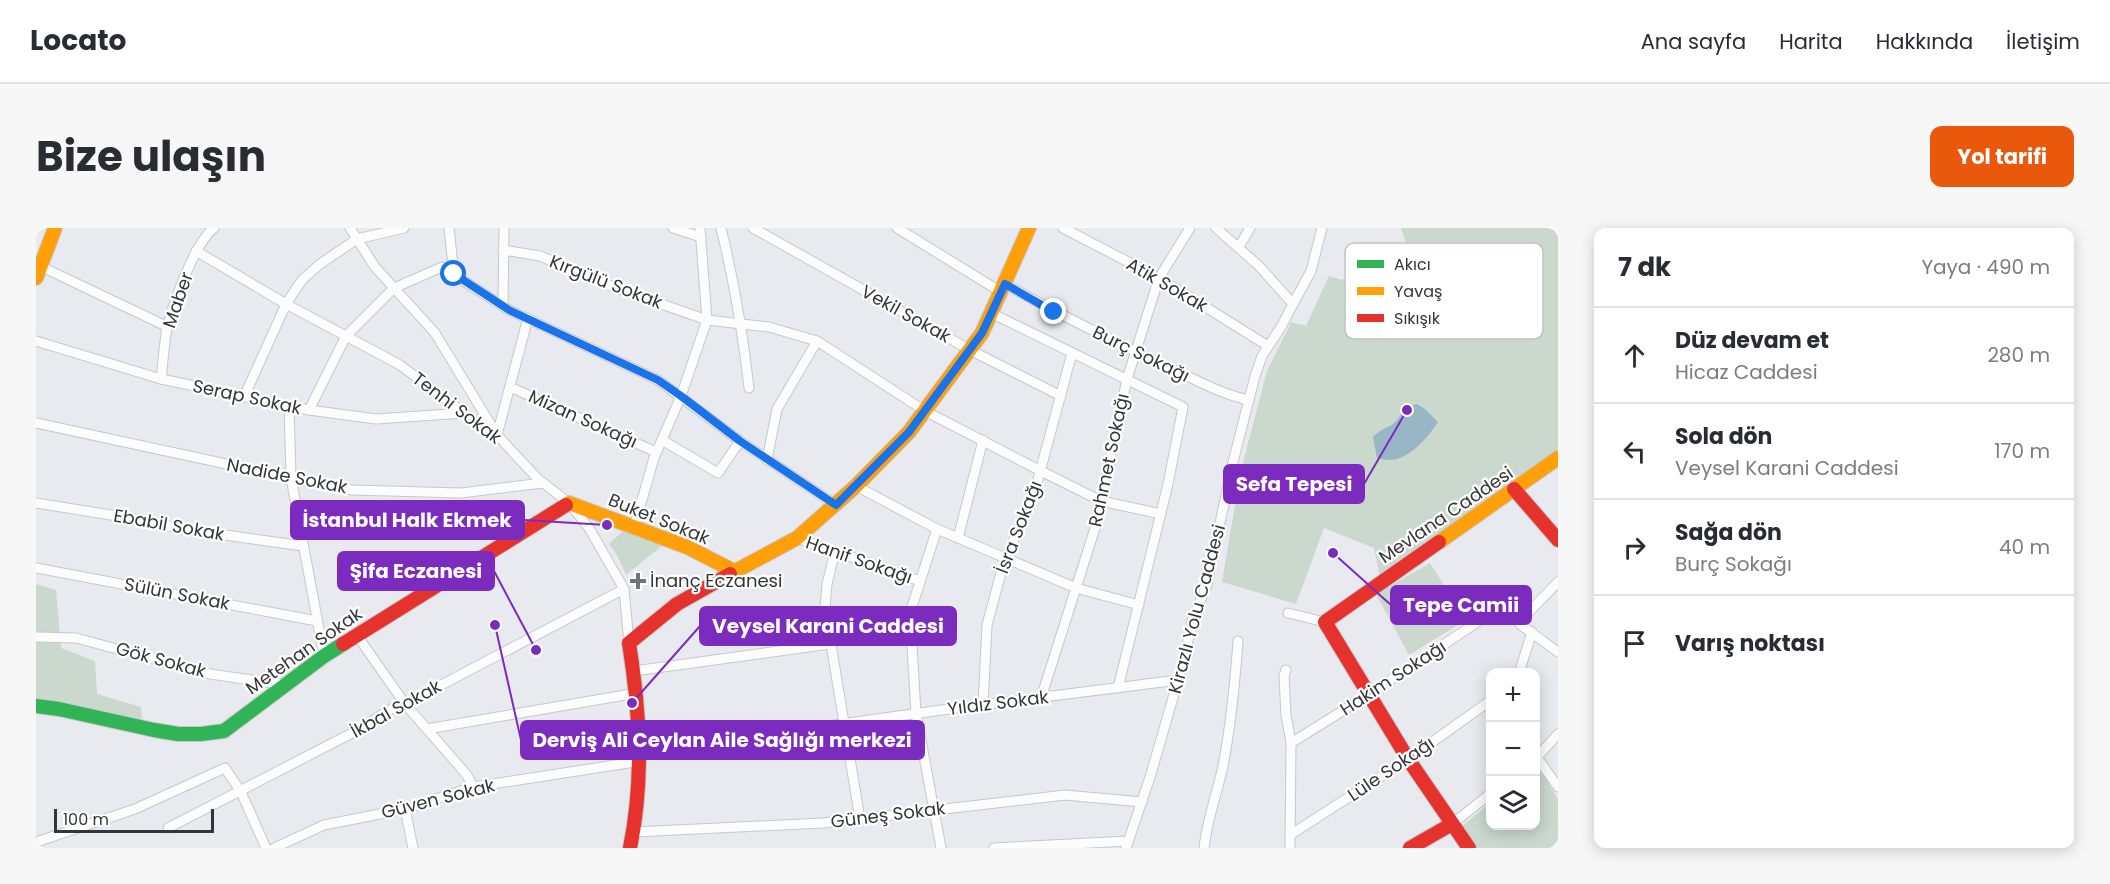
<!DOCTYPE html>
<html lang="tr">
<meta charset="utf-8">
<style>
:root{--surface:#fff;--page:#f7f7f7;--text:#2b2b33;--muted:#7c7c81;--line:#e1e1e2;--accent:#ea580c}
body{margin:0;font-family:Poppins,sans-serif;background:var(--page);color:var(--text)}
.controls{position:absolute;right:18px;bottom:18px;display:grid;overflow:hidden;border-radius:12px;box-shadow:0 3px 15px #0003}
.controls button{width:54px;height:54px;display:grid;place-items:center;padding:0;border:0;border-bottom:2px solid var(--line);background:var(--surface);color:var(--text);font:30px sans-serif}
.scale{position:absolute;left:18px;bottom:15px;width:160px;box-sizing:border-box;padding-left:6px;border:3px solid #343538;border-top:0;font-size:16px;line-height:21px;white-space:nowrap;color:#343538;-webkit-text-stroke:4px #fff;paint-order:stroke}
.stop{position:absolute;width:18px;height:18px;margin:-14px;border:4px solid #1a73e8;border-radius:50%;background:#fff}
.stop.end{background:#1a73e8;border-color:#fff;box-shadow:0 2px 6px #0008}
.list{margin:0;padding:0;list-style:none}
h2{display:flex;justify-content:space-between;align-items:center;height:78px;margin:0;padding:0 24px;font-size:26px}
h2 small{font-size:20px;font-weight:400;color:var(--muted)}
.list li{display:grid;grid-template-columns:39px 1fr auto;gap:18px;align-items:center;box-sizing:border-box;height:96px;padding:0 24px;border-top:2px solid var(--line)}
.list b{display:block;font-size:22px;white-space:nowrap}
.list p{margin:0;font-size:20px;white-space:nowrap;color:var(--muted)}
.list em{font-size:20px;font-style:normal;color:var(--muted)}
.icon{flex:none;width:33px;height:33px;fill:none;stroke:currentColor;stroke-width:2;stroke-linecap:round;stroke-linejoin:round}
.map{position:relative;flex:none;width:1522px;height:620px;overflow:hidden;border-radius:12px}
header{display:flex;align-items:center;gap:36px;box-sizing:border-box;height:84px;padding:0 30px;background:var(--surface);border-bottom:2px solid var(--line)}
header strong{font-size:28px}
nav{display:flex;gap:33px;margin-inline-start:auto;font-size:21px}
.intro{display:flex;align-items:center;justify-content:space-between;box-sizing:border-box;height:144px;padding:0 36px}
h1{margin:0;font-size:42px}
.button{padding:15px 27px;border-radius:12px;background:var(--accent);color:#fff;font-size:21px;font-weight:700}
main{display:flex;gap:36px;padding:0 36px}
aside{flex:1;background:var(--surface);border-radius:12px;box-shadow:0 3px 15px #0003}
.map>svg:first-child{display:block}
</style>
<header>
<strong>Locato</strong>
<nav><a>Ana sayfa</a><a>Harita</a><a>Hakkında</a><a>İletişim</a></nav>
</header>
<div class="intro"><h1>Bize ulaşın</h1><a class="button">Yol tarifi</a></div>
<main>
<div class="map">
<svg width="1522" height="620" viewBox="0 0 1522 620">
<rect width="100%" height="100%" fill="#e9eaef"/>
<g fill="#cad8cd">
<polygon points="1365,0 1522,0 1522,221 1420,296 1344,349 1338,320 1288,300 1260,376 1186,354 1205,242 1231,143 1255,94 1270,98 1293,48 1306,52 1338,30 1370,15"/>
<polygon points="587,303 628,316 590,347 581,327 573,316"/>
<polygon points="1394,335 1430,392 1373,427 1340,366"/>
<polygon points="0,356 20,362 25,420 59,433 61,466 105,479 106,494 0,476"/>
<polygon points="1500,542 1505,543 1522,571 1522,620 1441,620 1425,599 1454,575 1454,598 1500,598"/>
</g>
<path fill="#98b6c6" d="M 1381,176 L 1389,181 L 1402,194 C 1393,208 1374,231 1355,232 C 1350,232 1345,231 1341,230 L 1337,209 C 1352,194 1357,204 1368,180 Z"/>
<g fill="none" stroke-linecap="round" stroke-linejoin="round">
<g stroke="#c7c8cc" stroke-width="11">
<g id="street">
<polyline points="314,0 339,39 399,105 461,207 492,90"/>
<polyline points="413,0 418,47"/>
<polyline points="637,0 665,9"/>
<path d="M 685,0 C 698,53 707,106 713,160"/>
<polyline points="717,0 934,122 1025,168"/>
<polyline points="861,0 965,64"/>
<polyline points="1027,0 1123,50 1232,118"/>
<polyline points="1203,19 1214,0"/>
<polyline points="467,22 504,28 577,59 671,92 733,99 781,113 889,183 1005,243 1065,273 1125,286"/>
<polyline points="160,23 250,76 364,137 428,185 461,207 501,250 533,275 553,300 588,361 593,415"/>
<polyline points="4,38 132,99"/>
<path d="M 969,56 C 1022,86 1077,113 1132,139 C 1159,151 1184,166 1213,172"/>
<polyline points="1257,76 1275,43 1286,0"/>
<polyline points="467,78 468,0"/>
<polyline points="955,85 1147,179 1132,256 1082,460"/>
<polyline points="0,113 125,151 273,182 340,191 428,185"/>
<path d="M 125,151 C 127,134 128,117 131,100 C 137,76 159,14 178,0"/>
<polyline points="474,159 620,224"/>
<polyline points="208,169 250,76 266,52 284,36 321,11 368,0"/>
<polyline points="253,178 255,250 288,428"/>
<polyline points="273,182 310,108 358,60 406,39 473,82 622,152 704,213 800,277"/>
<polyline points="0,195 255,250 316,262 425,265 506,255"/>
<polyline points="626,212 682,245 704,213"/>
<polyline points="731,232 741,181 781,113"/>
<polyline points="820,258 901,301 1040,360 1103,377"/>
<polyline points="0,275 106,292 146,301 267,318"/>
<polyline points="598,300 618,230 645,168 671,92 664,0"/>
<polyline points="901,301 874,385 880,485 905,620"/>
<polyline points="761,310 884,353"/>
<polyline points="922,310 947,212"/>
<polyline points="799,323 791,356 789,380 824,591"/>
<polyline points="0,340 281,393"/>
<polyline points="1252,385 1289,394"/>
<polyline points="1485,397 1492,385 1522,354"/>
<polyline points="320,406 369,476 431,547 437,559"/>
<polyline points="0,409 40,410 174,446 250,457"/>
<polyline points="1250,442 1248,448 1250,487 1255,515 1254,620"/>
<polyline points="598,443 794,416"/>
<polyline points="1483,445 1496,404"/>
<polyline points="1005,470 1060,297 1091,151 1123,50 1154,0"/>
<polyline points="947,477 951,397 966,341 1001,255 1036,125"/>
<polyline points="391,501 601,465"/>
<polyline points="1255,515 1332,467 1467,377 1485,397 1522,424"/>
<polyline points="604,524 898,483 1142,452"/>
<polyline points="1500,528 1522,559"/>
<polyline points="1500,530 1522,506"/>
<polyline points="369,581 377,620"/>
<polyline points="1416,596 1454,566"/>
<polyline points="132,600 320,503 360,478 369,476 588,361"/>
<polyline points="598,604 787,595 1029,567 1106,574"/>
<polyline points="1254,607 1372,531 1454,473"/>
<polyline points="3,613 99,581 189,540 205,564 230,620"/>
<polyline points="238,620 288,597 369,581 437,559 605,533"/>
<polyline points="958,620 1092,613"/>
<polyline points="1090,620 1115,546 1147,435 1157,390 1171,357 1196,238 1219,148 1226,128 1245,99 1257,76 1223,38 1180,0"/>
<path d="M 1168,620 C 1171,591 1181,566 1187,538 C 1195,496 1199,455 1202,413"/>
</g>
</g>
<g stroke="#c7c8cc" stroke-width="16">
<polyline id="fast" points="0,478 23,481 118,502 142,506 165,506 188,503 288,428 307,416"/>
</g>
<g stroke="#c7c8cc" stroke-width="16">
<g id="slow">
<polyline points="0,50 19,0"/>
<polyline points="530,277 533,275 651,319 698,343"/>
<polyline points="1403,314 1522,230"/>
<polyline points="694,346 761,310 820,258 873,204 946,105 993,0"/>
</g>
</g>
<g stroke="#c7c8cc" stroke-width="16">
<g id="jam">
<polyline points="1478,261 1522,312"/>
<polyline points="1403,314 1289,394 1372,531 1433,620"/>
<polyline points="307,416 530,277"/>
<path d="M 594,620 C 608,551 604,484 593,415 L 641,376 L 694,346"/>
<polyline points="1374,620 1416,596"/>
</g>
</g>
<use href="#street" stroke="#fcfcfd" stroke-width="9"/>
<use href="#fast" stroke="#30b455" stroke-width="14"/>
<use href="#slow" stroke="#ff9f0a" stroke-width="14"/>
<use href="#jam" stroke="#e5322d" stroke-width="14"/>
</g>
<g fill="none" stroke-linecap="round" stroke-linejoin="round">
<polyline stroke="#1a73e8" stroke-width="8" points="418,46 473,82 622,152 645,168 704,213 800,277 873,204 946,105 969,56 1018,84"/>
</g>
<path fill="#737478" stroke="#fff" stroke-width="2" d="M599 344h6v6h6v6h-6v6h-6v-6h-6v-6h6z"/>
<g text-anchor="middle" stroke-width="4.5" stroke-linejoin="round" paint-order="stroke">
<g font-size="18" fill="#343538" stroke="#fff">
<text transform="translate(570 54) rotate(21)" y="6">Kırgülü Sokak</text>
<text transform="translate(1131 57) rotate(30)" y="6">Atik Sokak</text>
<text transform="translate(142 72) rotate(-71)" y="6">Maber</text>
<text transform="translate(870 86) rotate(29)" y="6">Vekil Sokak</text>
<text transform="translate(1105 126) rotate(26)" y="6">Burç Sokağı</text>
<text transform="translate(211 169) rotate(12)" y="6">Serap Sokak</text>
<text transform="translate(421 180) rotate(37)" y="6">Tenhi Sokak</text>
<text transform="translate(547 191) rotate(24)" y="6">Mizan Sokağı</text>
<text transform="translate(1073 232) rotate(-78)" y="6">Rahmet Sokağı</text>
<text transform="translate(251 248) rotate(11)" y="6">Nadide Sokak</text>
<text transform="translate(1410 287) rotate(-34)" y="6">Mevlana Caddesi</text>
<text transform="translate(623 291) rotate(22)" y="6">Buket Sokak</text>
<text transform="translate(133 297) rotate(10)" y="6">Ebabil Sokak</text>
<text transform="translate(983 299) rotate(-69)" y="6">İsra Sokağı</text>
<text transform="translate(823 332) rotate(19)" y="6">Hanif Sokağı</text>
<text transform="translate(141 366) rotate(11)" y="6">Sülün Sokak</text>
<text transform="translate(1161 381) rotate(-75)" y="6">Kirazlı Yolu Caddesi</text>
<text transform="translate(268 423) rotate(-35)" y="6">Metehan Sokak</text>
<text transform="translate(125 432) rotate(15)" y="6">Gök Sokak</text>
<text transform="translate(1357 450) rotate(-33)" y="6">Hakim Sokağı</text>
<text transform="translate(962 475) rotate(-7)" y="6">Yıldız Sokak</text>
<text transform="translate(360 481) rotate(-29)" y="6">İkbal Sokak</text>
<text transform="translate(1355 541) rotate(-34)" y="6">Lüle Sokağı</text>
<text transform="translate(402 571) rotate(-14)" y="6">Güven Sokak</text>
<text transform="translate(852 587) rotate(-7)" y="6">Güneş Sokak</text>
</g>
<g font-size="18" fill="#343538" stroke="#fff" text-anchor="start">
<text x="614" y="359">İnanç Eczanesi</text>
</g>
</g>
<rect x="1309" y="15" width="198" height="96" rx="9" fill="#fff" stroke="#c2c2c3" stroke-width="1.5"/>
<rect x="1321" y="32" width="27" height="8" fill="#30b455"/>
<rect x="1321" y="59" width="27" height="8" fill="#ff9f0a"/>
<rect x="1321" y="86" width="27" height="8" fill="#e5322d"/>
<g font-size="16" fill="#343538">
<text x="1358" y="42">Akıcı</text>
<text x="1358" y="69">Yavaş</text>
<text x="1358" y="96">Sıkışık</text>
</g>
<path fill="none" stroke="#7b2cbf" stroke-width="2" d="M1371 182L1328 256M571 297L488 292M500 422L458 343M1297 325L1355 377M596 475L664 398M459 397L485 512"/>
<g fill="#7b2cbf" stroke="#fff" stroke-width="2">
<circle cx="1371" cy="182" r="6"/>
<circle cx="571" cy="297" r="6"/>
<circle cx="500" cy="422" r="6"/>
<circle cx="1297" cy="325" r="6"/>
<circle cx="596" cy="475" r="6"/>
<circle cx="459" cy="397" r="6"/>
</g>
<g fill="#7b2cbf" stroke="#7b2cbf" stroke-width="2">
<rect x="1188" y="237" width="140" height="38" rx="6"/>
<rect x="255" y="273" width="233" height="38" rx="6"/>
<rect x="302" y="324" width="156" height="38" rx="6"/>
<rect x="1355" y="358" width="140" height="38" rx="6"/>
<rect x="664" y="379" width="256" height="38" rx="6"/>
<rect x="485" y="493" width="403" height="38" rx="6"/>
</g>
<g font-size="20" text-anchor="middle" font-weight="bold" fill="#fff">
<text x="1258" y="263">Sefa Tepesi</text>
<text x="371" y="299">İstanbul Halk Ekmek</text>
<text x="380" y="350">Şifa Eczanesi</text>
<text x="1425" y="384">Tepe Camii</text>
<text x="792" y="405">Veysel Karani Caddesi</text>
<text x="686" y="519">Derviş Ali Ceylan Aile Sağlığı merkezi</text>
</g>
</svg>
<div class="controls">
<button>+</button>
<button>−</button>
<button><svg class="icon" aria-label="layers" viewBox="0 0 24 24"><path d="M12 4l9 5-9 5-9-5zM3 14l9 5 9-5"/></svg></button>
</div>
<div class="scale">100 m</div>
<div class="stop" style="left:418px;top:46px"></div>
<div class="stop end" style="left:1018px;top:84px"></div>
</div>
<aside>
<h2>7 dk<small>Yaya · 490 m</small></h2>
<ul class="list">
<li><svg class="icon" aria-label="ahead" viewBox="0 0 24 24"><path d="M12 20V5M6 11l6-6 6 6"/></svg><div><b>Düz devam et</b><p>Hicaz Caddesi</p></div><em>280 m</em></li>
<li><svg class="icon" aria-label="left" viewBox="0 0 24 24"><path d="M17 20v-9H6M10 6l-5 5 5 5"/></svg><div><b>Sola dön</b><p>Veysel Karani Caddesi</p></div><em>170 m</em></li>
<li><svg class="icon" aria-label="right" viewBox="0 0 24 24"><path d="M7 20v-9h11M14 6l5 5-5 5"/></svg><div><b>Sağa dön</b><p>Burç Sokağı</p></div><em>40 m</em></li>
<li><svg class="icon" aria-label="arrive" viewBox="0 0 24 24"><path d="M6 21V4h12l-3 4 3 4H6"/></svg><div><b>Varış noktası</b></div></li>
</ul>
</aside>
</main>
